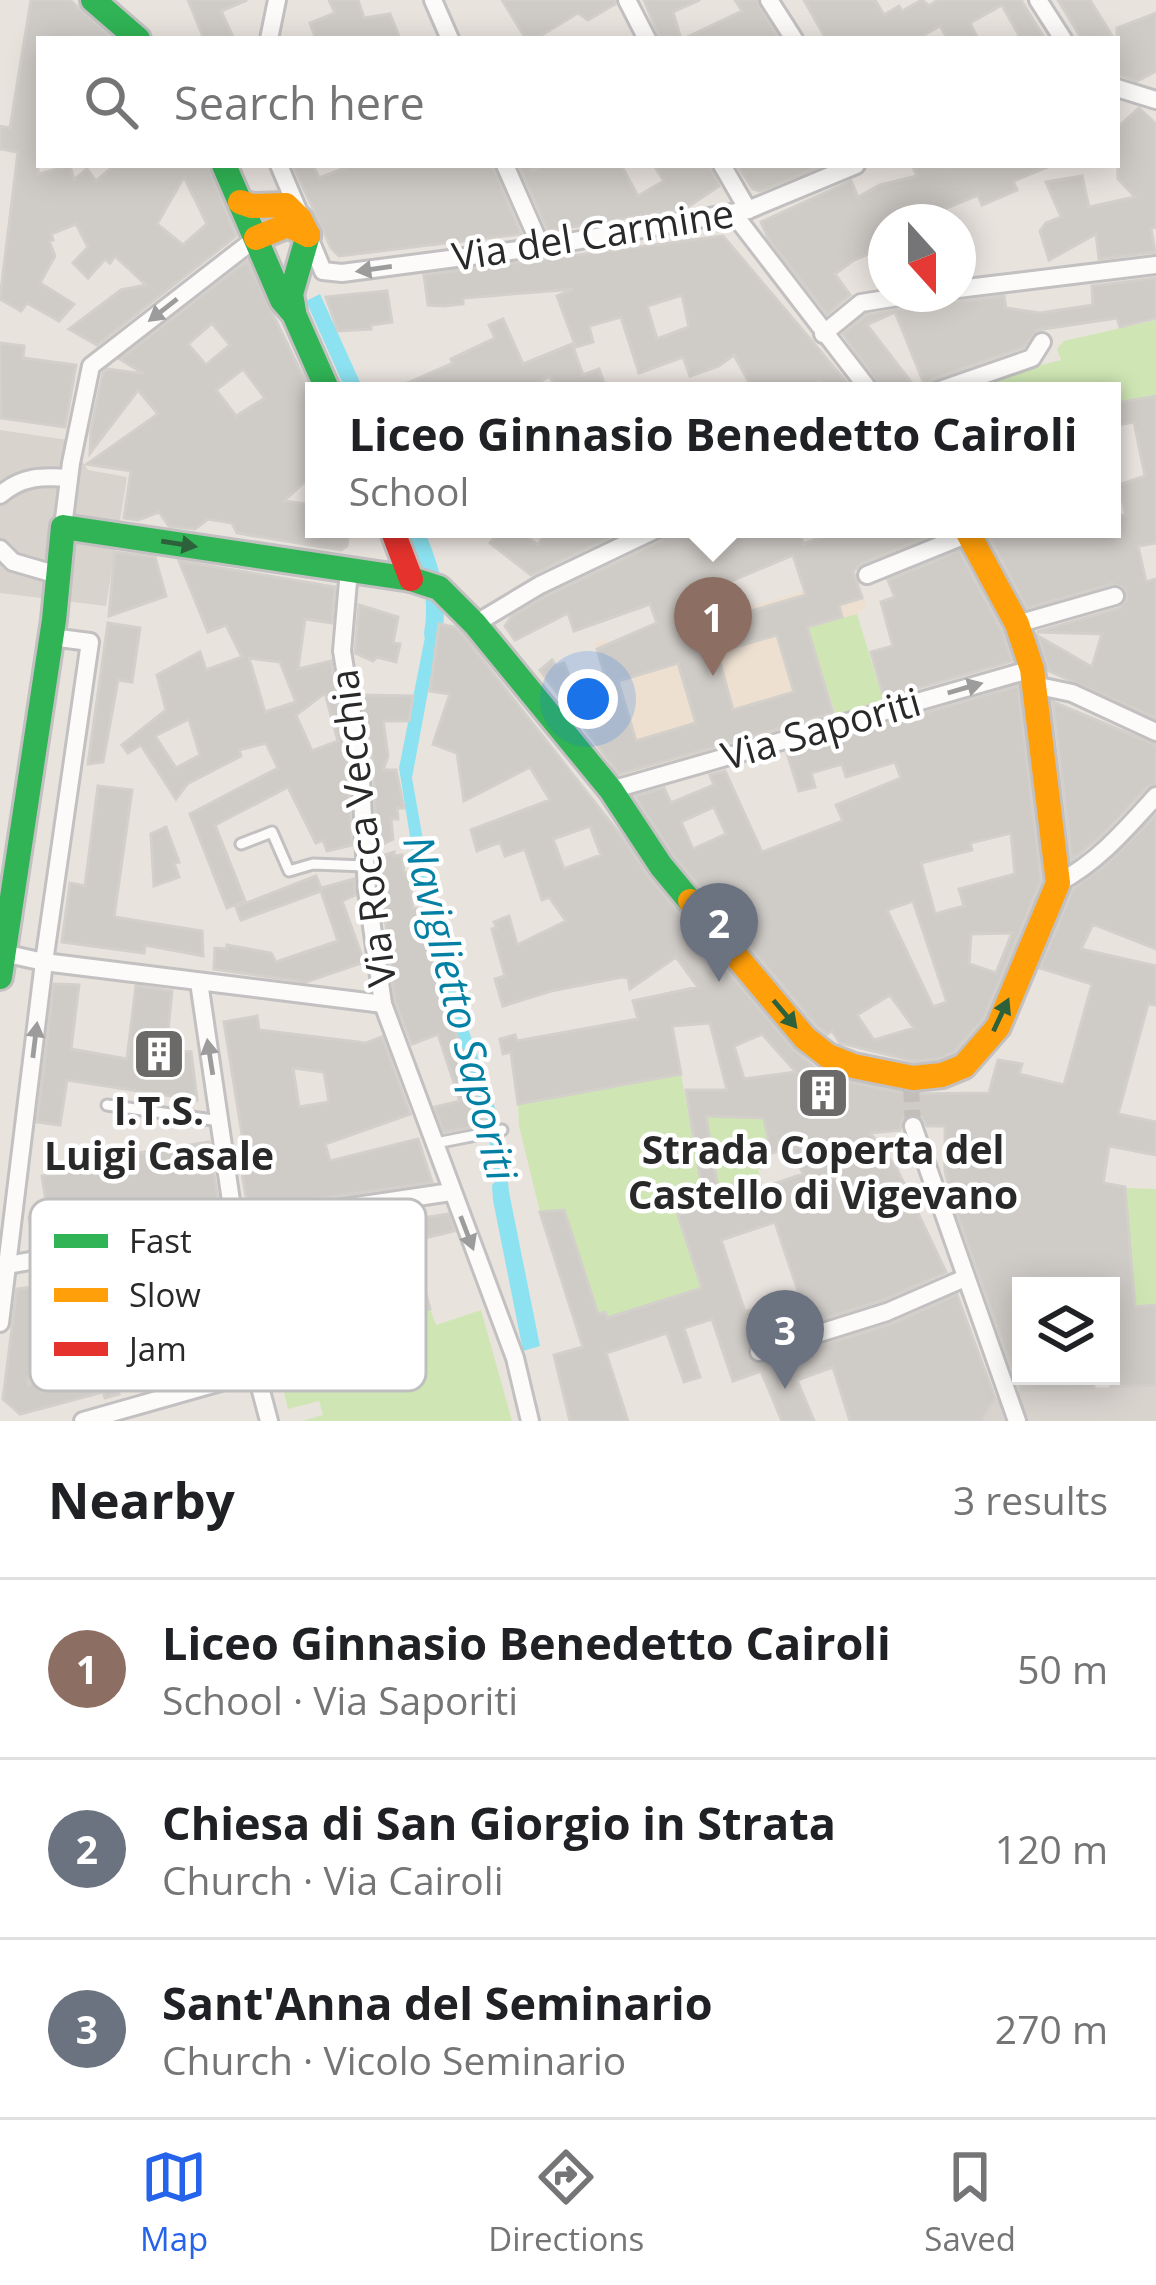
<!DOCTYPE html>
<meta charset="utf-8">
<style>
:root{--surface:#fff;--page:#f2f2f2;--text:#202124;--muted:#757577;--line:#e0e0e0;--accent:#2563eb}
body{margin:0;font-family:"Open Sans",sans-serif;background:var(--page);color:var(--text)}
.controls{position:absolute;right:36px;bottom:36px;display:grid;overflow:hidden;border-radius:0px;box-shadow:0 6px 30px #0003}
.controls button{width:108px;height:108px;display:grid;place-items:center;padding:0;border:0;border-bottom:3px solid var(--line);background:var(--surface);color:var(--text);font:60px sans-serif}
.compass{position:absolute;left:868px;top:204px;width:108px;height:108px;border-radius:50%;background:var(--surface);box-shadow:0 6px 30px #0003;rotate:159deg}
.you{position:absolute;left:588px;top:699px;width:42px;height:42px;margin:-30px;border:9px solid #fff;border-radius:50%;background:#1a73e8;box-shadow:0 0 0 18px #1a73e833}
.badge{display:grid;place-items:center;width:78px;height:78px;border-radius:50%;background:var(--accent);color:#fff;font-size:39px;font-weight:700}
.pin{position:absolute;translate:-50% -99px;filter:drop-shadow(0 3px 6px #0008)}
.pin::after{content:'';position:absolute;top:63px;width:42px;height:36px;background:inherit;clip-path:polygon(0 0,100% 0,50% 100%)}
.popup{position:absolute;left:305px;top:382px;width:816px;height:156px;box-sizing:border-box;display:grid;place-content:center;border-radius:0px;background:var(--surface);filter:drop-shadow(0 3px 9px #0005);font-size:39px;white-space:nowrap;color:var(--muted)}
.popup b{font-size:45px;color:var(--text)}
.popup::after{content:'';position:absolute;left:50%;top:100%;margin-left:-24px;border:24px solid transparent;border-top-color:var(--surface)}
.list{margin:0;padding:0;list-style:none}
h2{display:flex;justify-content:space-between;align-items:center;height:156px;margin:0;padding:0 48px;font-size:51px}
h2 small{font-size:39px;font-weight:400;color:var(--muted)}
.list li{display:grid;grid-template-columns:78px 1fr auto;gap:36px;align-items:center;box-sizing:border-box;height:180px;padding:0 48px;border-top:3px solid var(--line)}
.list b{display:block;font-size:45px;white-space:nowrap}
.list p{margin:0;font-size:39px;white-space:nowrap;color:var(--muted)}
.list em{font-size:39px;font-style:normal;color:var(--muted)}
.icon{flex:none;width:66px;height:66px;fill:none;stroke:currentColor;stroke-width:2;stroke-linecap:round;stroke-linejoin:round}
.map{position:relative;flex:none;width:1156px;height:1421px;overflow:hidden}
.search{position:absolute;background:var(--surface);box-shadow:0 6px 30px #0003;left:36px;right:36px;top:36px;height:132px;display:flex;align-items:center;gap:30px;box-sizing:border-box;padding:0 42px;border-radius:0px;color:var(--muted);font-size:45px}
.sheet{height:696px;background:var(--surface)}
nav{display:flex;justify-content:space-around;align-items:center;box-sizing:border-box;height:168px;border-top:3px solid var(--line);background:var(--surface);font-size:33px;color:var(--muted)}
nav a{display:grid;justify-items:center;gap:6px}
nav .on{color:var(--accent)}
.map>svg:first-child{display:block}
</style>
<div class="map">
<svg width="1156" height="1421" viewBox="0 0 1156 1421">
<rect width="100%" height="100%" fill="#e9e3de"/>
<polygon fill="#ede0d1" points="856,575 867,606 857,614 808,629 836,716 620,777 537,672 552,658 557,665 564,662 576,689 604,680 594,643 607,640 611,649"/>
<g fill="#cfe6b4">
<polygon points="1156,320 1156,396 1112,404 1112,391 992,391 989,378 1061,360 1057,349 1064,341"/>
<polygon points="857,614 883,699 836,716 808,628"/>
<polygon points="681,1074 701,1183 706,1116 764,1118 770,1165 758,1169 763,1189 678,1215 702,1288 607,1318 605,1312 598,1314 564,1211 540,1212 519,1126 518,1104"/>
<polygon points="1125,1188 1156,1189 1156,1305 1135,1307"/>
<polygon points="399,1222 410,1263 371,1273 365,1252 305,1265 317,1323 357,1316 361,1327 430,1309 436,1325 481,1310 512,1421 302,1421 323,1415 319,1401 288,1409 274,1352 258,1243"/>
</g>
<g fill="#d9d3ce">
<polygon points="0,430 68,440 88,470 127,477 106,606 0,593"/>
<polygon points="1156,1385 1156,1421 981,1421 989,1404 1004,1392"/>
</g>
<g fill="#8ce2f0">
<polygon points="320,294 364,391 346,391 306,301"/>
<polygon points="431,607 443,611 412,778 444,957 501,1126 487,1129 428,948 399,768"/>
<polygon points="503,1134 509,1192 540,1346 523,1351 493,1200 492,1185 495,1182 489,1138"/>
</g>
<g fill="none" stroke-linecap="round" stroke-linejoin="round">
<path stroke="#8ce2f0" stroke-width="18" d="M 414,529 C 429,564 440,595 433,634"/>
</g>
<g fill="#cfcbc7" stroke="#d3cfca" stroke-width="3" fill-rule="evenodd">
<path d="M 31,0 L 70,0 L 113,39 L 39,39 L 38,174 L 70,166 L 74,180 L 87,169 L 96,181 L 115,165 L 208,165 L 236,236 L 97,345 L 69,329 L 121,290 L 146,285 L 115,256 L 110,263 L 105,259 L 88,278 L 73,263 L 88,247 L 76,224 L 51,234 L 53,240 L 49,241 L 55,256 L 40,283 L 74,304 L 59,321 L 27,303 L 21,311 L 0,299 L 18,152 L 0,149 L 0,126 L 10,128 ZM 184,177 L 207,224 L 183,245 L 157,224 Z"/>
<polygon points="188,0 247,0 221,11 234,39 204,39"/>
<polygon points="329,0 358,0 364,18 390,14 400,39 316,39 310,23 335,13"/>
<polygon points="502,0 614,0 615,4 588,20 578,13 535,39 526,39"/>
<polygon points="644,0 700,0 673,12 681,39 660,39"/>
<polygon points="735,0 756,0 779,39 683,39 742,11"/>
<polygon points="804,0 875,0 884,15 899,6 902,11 922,0 929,6 938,0 1021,0 1045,39 1021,39 1002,5 970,23 978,39 948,39 940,26 917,39 826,39"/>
<polygon points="1058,0 1090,0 1114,39 1082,39"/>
<polygon points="1156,13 1156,71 1137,81 1117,74 1117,28"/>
<polygon points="1139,108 1156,124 1156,227 1151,228 1155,252 1099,259 1096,234 1049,260 1040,231 1046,223 1061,217 1046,182 1082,176 1089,207 1135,197 1118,179 1117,128"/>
<polygon points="293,165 313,165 319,178 353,165 492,165 521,234 339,256 331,248"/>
<polygon points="519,165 531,165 533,170 545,165 621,165 638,196 664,181 654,165 709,165 719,186 686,208 548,231"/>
<polygon points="737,165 823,165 760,191 753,189"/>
<polygon points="912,165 1052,165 1013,181 1017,190 982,205 978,195 922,218 924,222 886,222 886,282 882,283 873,252 854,260 835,274 850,295 827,314 768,238 761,222 851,181 858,197 880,185 917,176"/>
<path d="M 723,236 L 854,391 L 820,391 L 825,387 L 819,381 L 806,391 L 754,391 L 734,355 L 719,366 L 690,376 L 683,357 L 639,373 L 621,317 L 589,326 L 593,342 L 576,347 L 557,296 L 574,289 L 463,298 L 463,304 L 444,306 L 428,305 L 424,275 ZM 682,295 L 689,327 L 657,339 L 647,306 Z"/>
<path d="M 247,261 L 314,399 L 314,473 L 284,501 L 314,505 L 314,529 L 349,529 L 347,546 L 341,550 L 237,533 L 232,523 L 208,519 L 195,529 L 169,526 L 159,512 L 138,520 L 124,518 L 131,471 L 87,464 L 158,414 L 138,390 L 90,453 L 91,430 L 103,373 L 108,369 L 144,374 L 120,359 ZM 212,323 L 230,345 L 206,365 L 188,344 ZM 243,369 L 265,398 L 236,416 L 216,390 Z"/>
<polygon points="1156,278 1156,318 1120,327 1117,318 1037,330 1024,347 933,379 925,386 895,312 867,325 918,391 883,391 843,334 866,315 919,307 928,300 947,295 958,302 1004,296 1006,308 1040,313 1093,305 1092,286"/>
<polygon points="387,291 392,322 371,325 371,329 338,331 326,297"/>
<polygon points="503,319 523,364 572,344 583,375 599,369 607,391 559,391 549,376 526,391 389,391 453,363 451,359 495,338 489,325"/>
<polygon points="0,343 24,346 23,358 76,365 65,427 1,418"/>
<polygon points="1156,396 1156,543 1138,546 1146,582 1156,579 1156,718 1049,671 1038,636 1092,667 1102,634 1037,632 1120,608 1127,600 1125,588 1112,584 1027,608 985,529 1112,529 1112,517 1126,515 1119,485 1145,476 1134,422 1112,426 1112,404"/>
<polygon points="501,529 515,529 538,545 548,529 627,529 531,575 490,543"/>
<path d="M 670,529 L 799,529 L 803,544 L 832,534 L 829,529 L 946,529 L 861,564 L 853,571 L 862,598 L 839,605 L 842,617 L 807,627 L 833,713 L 619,774 L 540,670 L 552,660 L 556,666 L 564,663 L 575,691 L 607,682 L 597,649 L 657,623 L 650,604 L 574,631 L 568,613 L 515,640 L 505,626 L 511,617 L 546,596 L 662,541 ZM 793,555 L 806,595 L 703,625 L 691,598 ZM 777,635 L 794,692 L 733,710 L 717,652 ZM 678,663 L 696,723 L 636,741 L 618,681 Z"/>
<polygon points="959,551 1002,631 1012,661 884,698 871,652 893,646 881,602 895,597 888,580"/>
<polygon points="115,552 155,557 166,596 109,616"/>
<path d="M 179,561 L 335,587 L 332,623 L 305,619 L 298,669 L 331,661 L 347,763 L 352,845 L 327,851 L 323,840 L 316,843 L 288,787 L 215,825 L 245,901 L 227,908 L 190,814 L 278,768 L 266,743 L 239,750 L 241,756 L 187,784 L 176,799 L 141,745 L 128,753 L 122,745 L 166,710 L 157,675 L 200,652 L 206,670 L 242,657 L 226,625 L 208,632 ZM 249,658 L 280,662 L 296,702 L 265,712 ZM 325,693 L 338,741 L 312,751 L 296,715 ZM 189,719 L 200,755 L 176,768 L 155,736 Z"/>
<polygon points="359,605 398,617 393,643 400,644 396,662 377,657 373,661 355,653"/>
<polygon points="108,623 140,628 132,682 118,680 103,762 88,764"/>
<path d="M 439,624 L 454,627 L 463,635 L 622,837 L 648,876 L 793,1049 L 817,1070 L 850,1082 L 910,1094 L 989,1093 L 998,1060 L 1022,1064 L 1019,1074 L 1064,1085 L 1092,984 L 1040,968 L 1073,889 L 1107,864 L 1156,815 L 1156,949 L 1093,924 L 1081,949 L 1156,966 L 1156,1005 L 1148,1004 L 1118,1114 L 1156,1122 L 1156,1155 L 1109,1146 L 1103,1183 L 1125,1187 L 1135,1307 L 1156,1305 L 1156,1385 L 1111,1387 L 1111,1286 L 1021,1286 L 1021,1376 L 1094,1376 L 1094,1388 L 1020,1391 L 951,1196 L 945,1171 L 945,1126 L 927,1126 L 922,1117 L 914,1113 L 903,1119 L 900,1130 L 870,1133 L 897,1169 L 946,1272 L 883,1300 L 755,1340 L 749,1344 L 747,1355 L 751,1362 L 763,1364 L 891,1324 L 957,1295 L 995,1398 L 981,1421 L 850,1421 L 833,1367 L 797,1380 L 814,1421 L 782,1421 L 761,1371 L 733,1381 L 712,1319 L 684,1328 L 700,1377 L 684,1382 L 667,1333 L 606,1353 L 628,1421 L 570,1421 L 554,1355 L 583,1347 L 540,1212 L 564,1210 L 598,1314 L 605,1312 L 607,1318 L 702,1288 L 678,1215 L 705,1207 L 686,1090 L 727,1090 L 710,1023 L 672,1026 L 681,1074 L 518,1104 L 511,1052 L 503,1054 L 500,1039 L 515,1035 L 517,1041 L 638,1019 L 633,1001 L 698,987 L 676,957 L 630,989 L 628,978 L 622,977 L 551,991 L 503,1006 L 495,979 L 505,976 L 492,929 L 497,928 L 494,922 L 509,916 L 517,945 L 566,921 L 549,897 L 542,900 L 525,849 L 505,856 L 500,842 L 477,851 L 471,830 L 550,800 L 530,767 L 464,801 L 457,753 L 433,744 L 450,694 L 430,691 ZM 590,826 L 601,855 L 564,869 L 553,839 ZM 762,1034 L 796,1072 L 744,1079 L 734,1046 ZM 706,1116 L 764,1118 L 771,1153 L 793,1149 L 803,1174 L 720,1202 ZM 775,1222 L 799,1294 L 745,1312 L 721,1240 Z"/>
<path d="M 1018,686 L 1041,881 L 984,1018 L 954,1052 L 938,1059 L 914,1061 L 840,1043 L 832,1031 L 827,1034 L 817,1026 L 674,856 L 635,796 L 664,788 L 671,803 L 714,785 L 710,775 L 725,771 L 762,852 L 843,821 L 836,805 L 901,778 L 895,762 L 846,777 L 842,764 L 811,773 L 815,787 L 799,791 L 787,753 ZM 714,807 L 726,834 L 693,849 L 681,822 ZM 1011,833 L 1015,874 L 959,889 L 964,906 L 935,914 L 921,863 L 972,850 L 970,843 ZM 913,901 L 947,1002 L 933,1007 L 887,910 ZM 1012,933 L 996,973 L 969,964 L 971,934 ZM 890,995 L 914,1028 L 874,1040 L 857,1015 Z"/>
<polygon points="362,695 413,696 409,721 383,721 388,756 383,770 396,770 404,808 397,808 398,819 391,819 393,839 377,847 373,761"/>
<polygon points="1053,702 1156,745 1156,784 1147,787 1102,835 1072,860"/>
<polygon points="98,786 132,790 114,917 202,931 203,956 145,945 144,953 62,942 70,883 85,886"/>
<polygon points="166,827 179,862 174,863 179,877 154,886 151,834"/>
<polygon points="394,852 394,856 402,855 404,873 409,872 413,909 421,908 428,948 486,1124 444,1132 435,1107 460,1101 438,1034 412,1044 395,1001 378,857"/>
<polygon points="316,876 321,888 354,879 355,895 342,901 364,962 306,982 214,969 215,948 227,949 227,945 271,953 276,962 338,941 321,891 241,920 236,907"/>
<polygon points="54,984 79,985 71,1049 127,1059 136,986 172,991 166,1050 191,1052 197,1100 67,1080 60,1125 37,1122"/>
<path d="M 257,1016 L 259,1030 L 366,1043 L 382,1037 L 410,1114 L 325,1144 L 330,1161 L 418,1139 L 432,1182 L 248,1209 L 241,1166 L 247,1165 L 224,1022 ZM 293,1068 L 324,1072 L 329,1102 L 299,1107 Z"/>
<polygon points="209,1142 220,1214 150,1226 147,1205 121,1209 124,1231 101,1235 100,1227 55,1235 56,1243 34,1247 29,1217 48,1214 42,1176 101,1166 100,1159"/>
<polygon points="448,1214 454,1231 405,1243 399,1222"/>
<path d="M 220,1253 L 236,1356 L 116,1387 L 119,1394 L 105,1398 L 103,1392 L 20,1414 L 3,1399 L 17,1289 L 79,1280 L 82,1302 L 110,1300 L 105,1270 ZM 62,1313 L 73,1365 L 61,1376 L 28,1385 L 38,1315 Z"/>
<polygon points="368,1259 371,1273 417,1261 430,1309 360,1328 354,1306 365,1303 355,1263"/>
</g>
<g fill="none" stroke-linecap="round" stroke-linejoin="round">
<polyline stroke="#c3beba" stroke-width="16" stroke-dasharray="16 8" stroke-linecap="butt" points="911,1086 913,1126"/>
<g stroke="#c2c0c0" stroke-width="15">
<g id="lane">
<polyline points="241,844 272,832 289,871 313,864 365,866"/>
<polyline points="107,1105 220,1121"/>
<polyline points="436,1143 502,1130"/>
</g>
</g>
<g stroke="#c2c0c0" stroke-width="22">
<g id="street">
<polyline points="433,0 450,39"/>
<polyline points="627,0 647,39"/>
<polyline points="769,0 794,39"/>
<polyline points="1038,0 1063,39"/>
<polyline points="269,39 277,0"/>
<polyline points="1117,88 1156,100"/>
<polyline points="279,165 298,210"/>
<polyline points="505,165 541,247"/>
<polyline points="722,165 748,210"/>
<polyline points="733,213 870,391"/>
<polyline points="308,235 323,271 342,273 541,247 748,210 856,165"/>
<polyline points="958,289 1156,265"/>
<polyline points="823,334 861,303 917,294"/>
<polyline points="937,391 1032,358 1042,342"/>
<path d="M 0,495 C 22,476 42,476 69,478"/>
<polyline points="63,527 71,463 91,366 256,238"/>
<polyline points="0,549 13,562 58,575"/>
<polyline points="349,570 342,651 360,762 367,891 383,1004 515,1358 530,1421"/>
<polyline points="867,575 968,534"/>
<polyline points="475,624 540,585 657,529"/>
<polyline points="1017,624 1115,596"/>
<polyline points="1034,685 1072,693 1156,732"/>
<polyline points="611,790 1032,669"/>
<path d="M 1058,883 C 1098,862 1126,829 1156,796"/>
<polyline points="3,953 44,962 383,1004"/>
<polyline points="199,982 256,1372 269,1421"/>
<polyline points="913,1126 1017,1421"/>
<polyline points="2,1266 234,1224 451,1192"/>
<polyline points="0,1323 44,962 90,642 51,637"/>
<polyline points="759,1352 887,1312 965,1278"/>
<polyline points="83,1421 256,1372"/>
</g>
</g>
<g stroke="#c2c0c0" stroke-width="30">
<g id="fast">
<polyline points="93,0 138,39"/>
<polyline points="224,165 282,300 294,314 328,391"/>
<polyline points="294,312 291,294 308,235"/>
<polyline points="0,977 54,620 63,527 411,579 439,588 475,624 611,790 661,866 690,901"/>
</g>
</g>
<g stroke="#c2c0c0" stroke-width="30">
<g id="slow">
<polyline points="240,202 252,206 286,205 300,219 308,235"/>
<polyline points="256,238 288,225 308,235"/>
<polyline points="690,901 805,1038 828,1056 853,1066 913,1078 942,1075 964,1066 998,1027 1058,883 1032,669 1017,624 966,529"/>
</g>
</g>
<g stroke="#c2c0c0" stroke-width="30">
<polyline id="jam" points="392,529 411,579"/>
</g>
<use href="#lane" stroke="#fcfbfa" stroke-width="9"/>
<use href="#street" stroke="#fcfbfa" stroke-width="16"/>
<use href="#fast" stroke="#30b455" stroke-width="24"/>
<use href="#slow" stroke="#ff9f0a" stroke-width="24"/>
<use href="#jam" stroke="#e5322d" stroke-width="24"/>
</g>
<defs><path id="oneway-solid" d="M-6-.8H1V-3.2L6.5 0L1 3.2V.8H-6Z" transform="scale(3)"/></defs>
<g fill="#9d9c9c">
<use href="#oneway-solid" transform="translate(374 269) rotate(172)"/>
<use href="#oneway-solid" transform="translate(163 310) rotate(142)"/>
<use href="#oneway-solid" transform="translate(965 688) rotate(-16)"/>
<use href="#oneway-solid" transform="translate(35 1040) rotate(-83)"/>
<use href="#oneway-solid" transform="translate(210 1057) rotate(-99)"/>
<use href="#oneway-solid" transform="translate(467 1233) rotate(69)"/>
</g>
<g fill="#2c613b">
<use href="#oneway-solid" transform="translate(179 544) rotate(9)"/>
<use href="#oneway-solid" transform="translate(785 1014) rotate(50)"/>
<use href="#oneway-solid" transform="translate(1001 1015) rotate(-65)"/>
</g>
<defs>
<g id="building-square" transform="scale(2.7)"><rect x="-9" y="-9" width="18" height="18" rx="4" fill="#6c6a68" stroke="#fff"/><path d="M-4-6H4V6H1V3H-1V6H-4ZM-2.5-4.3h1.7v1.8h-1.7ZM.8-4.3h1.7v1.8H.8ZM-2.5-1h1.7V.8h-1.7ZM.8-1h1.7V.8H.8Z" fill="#fff"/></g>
</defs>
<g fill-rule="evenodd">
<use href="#building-square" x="159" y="1054"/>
<use href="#building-square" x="823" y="1093"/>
</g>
<g text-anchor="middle" stroke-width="9" stroke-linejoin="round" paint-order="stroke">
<g font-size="39" fill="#292929" stroke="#fff">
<text transform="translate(593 235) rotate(-9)" y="14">Via del Carmine</text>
<text transform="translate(821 729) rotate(-16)" y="14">Via Saporiti</text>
<text transform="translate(363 828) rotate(-97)" y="14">Via Rocca Vecchia</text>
</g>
<g font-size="39" font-weight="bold" fill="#292929" stroke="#fff">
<text x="159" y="1125">I.T.S.<tspan x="159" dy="45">Luigi Casale</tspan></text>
<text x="823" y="1164">Strada Coperta del<tspan x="823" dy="45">Castello di Vigevano</tspan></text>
</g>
<g font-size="42" font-style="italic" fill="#0380a4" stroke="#fff">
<text transform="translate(460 1008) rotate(76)" y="15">Naviglietto Saporiti</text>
</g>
</g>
<rect x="30" y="1199" width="396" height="192" rx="18" fill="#fff" stroke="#bfbfbf" stroke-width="3"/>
<rect x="54" y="1234" width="54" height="14" fill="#30b455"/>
<rect x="54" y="1288" width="54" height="14" fill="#ff9f0a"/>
<rect x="54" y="1342" width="54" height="14" fill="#e5322d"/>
<g font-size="33" fill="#292929">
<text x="129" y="1253">Fast</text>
<text x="129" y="1307">Slow</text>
<text x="129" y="1361">Jam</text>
</g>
</svg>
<div class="controls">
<button><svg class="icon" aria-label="layers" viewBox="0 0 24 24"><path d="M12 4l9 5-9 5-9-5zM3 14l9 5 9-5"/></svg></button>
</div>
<svg class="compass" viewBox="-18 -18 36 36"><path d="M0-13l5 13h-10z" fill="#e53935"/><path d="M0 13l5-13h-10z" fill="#757577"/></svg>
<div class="you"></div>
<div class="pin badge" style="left:713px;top:676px;background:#8d6e63">1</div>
<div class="popup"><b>Liceo Ginnasio Benedetto Cairoli</b>School</div>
<div class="pin badge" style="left:719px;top:982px;background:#6b7280">2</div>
<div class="pin badge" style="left:785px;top:1389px;background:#6b7280">3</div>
<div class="search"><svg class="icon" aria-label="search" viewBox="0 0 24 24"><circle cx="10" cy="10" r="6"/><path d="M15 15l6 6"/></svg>Search here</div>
</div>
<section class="sheet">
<h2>Nearby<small>3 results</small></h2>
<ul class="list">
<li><span class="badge" style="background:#8d6e63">1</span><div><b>Liceo Ginnasio Benedetto Cairoli</b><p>School · Via Saporiti</p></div><em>50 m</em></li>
<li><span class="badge" style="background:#6b7280">2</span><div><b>Chiesa di San Giorgio in Strata</b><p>Church · Via Cairoli</p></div><em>120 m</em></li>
<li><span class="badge" style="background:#6b7280">3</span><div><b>Sant'Anna del Seminario</b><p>Church · Vicolo Seminario</p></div><em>270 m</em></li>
</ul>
</section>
<nav>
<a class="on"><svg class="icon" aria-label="map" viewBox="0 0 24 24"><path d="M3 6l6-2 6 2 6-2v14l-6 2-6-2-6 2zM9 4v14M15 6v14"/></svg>Map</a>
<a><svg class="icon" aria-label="directions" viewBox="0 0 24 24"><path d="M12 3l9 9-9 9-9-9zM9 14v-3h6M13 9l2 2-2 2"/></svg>Directions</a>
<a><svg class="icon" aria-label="saved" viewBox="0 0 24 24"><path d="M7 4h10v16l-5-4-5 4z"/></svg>Saved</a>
</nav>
